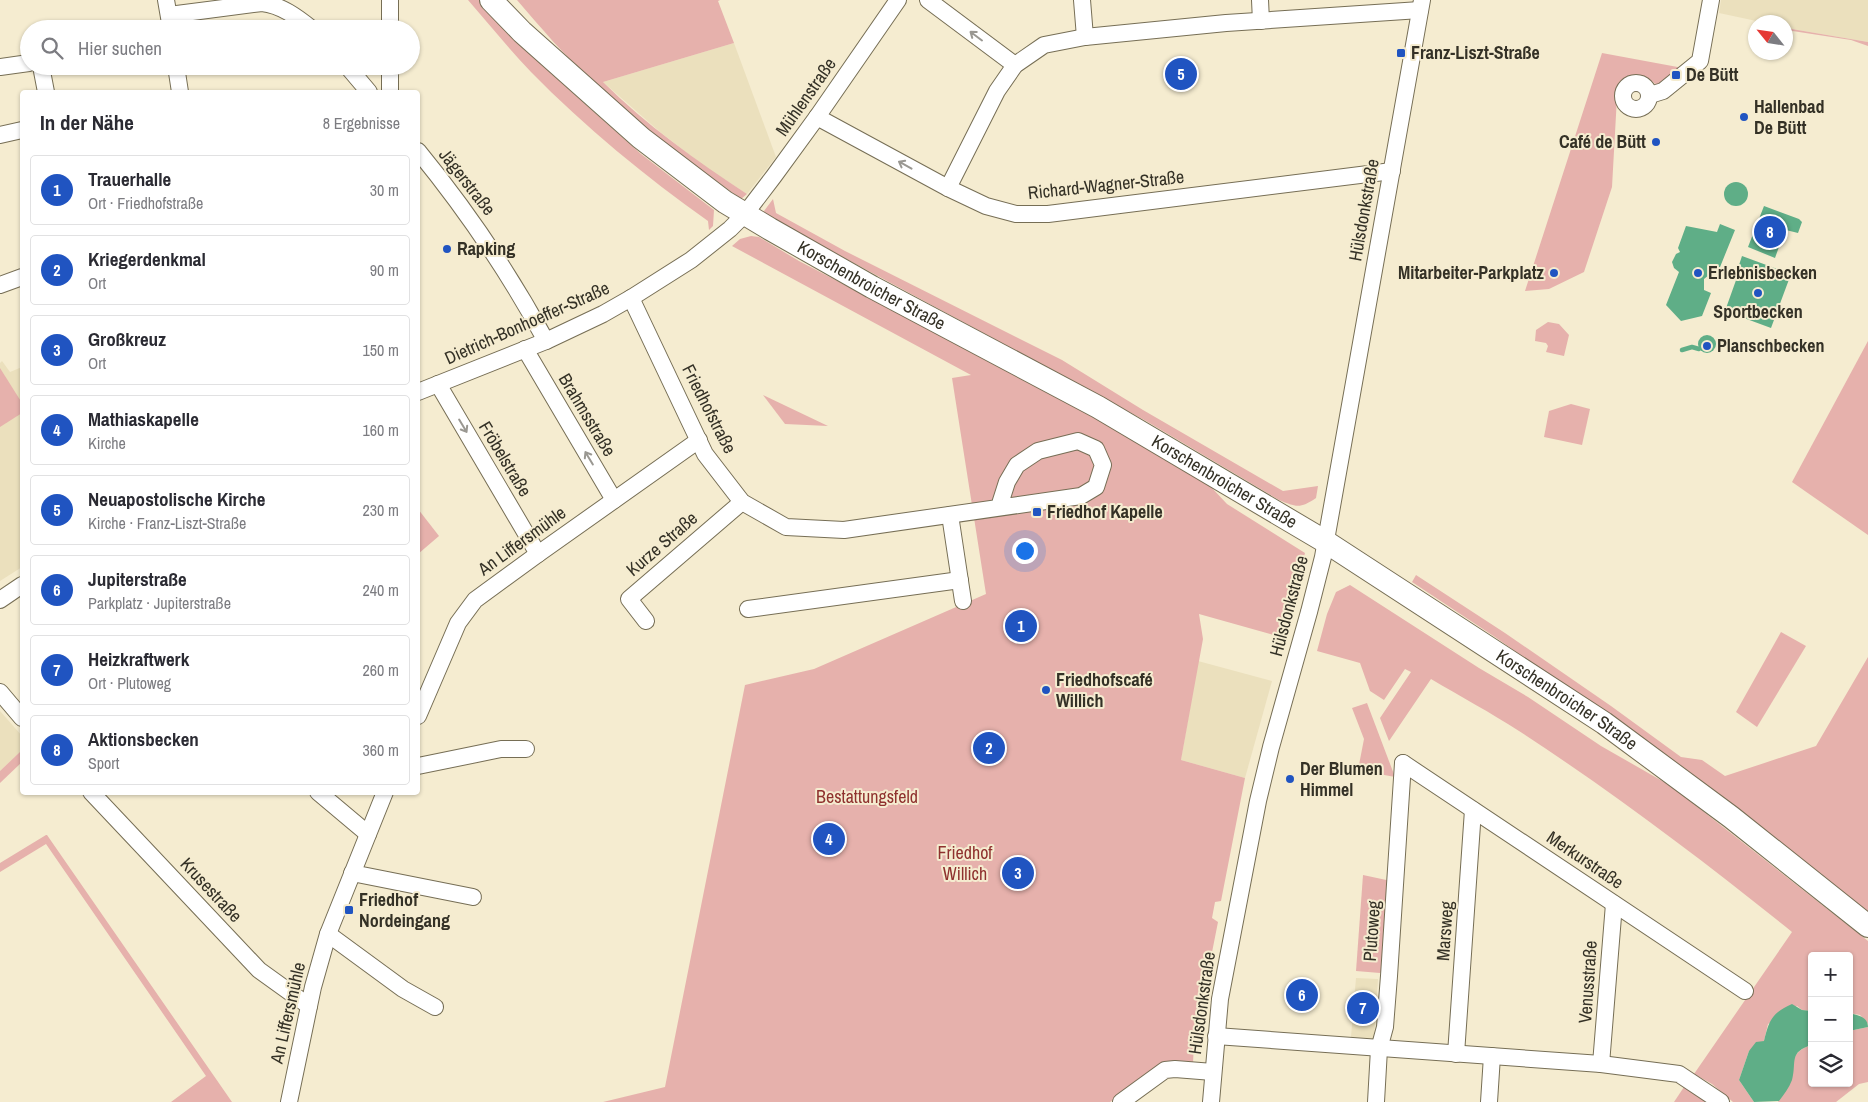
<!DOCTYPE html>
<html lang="de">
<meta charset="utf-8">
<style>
:root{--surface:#fff;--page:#f7f7f7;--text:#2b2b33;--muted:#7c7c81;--line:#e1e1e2;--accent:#2054c1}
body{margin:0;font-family:"Archivo Narrow",sans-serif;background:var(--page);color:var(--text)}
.controls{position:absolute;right:15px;bottom:15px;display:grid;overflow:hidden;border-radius:5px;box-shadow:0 1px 4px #0004}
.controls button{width:45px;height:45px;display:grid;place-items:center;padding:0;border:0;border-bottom:1px solid var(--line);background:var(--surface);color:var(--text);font:25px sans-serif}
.compass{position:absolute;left:1748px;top:15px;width:45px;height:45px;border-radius:50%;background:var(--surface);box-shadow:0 1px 4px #0004;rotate:300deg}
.you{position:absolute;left:1024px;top:550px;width:18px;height:18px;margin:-12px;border:4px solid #fff;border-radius:50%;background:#1a73e8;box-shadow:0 0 0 8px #1a73e833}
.badge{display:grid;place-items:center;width:32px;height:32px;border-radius:50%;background:var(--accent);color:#fff;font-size:16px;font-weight:700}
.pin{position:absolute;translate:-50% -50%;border:2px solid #fff;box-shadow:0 1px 5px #0006}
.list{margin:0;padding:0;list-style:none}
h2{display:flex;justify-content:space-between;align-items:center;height:65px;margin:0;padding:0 20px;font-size:21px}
h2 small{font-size:16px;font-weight:400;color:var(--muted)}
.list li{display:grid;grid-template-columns:32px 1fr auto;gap:15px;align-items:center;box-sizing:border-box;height:70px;margin:0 10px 10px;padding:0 10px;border:1px solid var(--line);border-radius:5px}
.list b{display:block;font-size:19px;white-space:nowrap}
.list p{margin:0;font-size:16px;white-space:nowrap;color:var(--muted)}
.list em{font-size:16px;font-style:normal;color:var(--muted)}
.icon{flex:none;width:28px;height:28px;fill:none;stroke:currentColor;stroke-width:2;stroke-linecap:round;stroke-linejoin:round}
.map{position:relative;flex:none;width:1868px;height:1102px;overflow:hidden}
.search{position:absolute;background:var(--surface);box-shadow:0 1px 4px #0004;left:20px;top:20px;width:400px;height:55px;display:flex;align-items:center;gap:12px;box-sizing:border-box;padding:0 18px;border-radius:28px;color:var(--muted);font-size:19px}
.panel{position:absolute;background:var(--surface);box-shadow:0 1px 4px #0004;left:20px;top:90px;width:400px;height:705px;border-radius:5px}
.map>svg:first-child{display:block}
</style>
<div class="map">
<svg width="1868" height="1102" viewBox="0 0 1868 1102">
<rect width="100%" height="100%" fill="#f5ecd0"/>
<g fill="#ebe0bd">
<polygon points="1721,0 1868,0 1868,42 1786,28 1786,22 1761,22 1719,13"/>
<polygon points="734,43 776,157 747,194 704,166 660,132 603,82"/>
<polygon points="2,361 10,372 22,367 22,567 0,581 0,363"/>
<polygon points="1198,661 1272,681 1245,778 1181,760"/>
<polygon points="0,711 22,736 22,750 0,771"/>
<polygon points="1356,978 1378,979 1374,1039 1351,1037"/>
</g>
<g fill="#e6b1ac">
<path d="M 468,0 L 483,0 L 544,67 L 641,154 L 714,210 L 713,226 L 709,230 L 708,221 C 646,177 585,127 531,72 C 509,49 489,24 468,0 Z"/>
<path d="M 517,0 L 720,0 L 718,1 L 734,43 L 603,82 C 646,125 697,161 747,194 L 741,199 C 691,162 637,124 592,81 C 565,56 541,28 517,0 Z"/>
<polygon points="1786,28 1868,42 1868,46 1851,40 1786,30"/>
<path d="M 1602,53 L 1683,68 L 1658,86 C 1641,71 1625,77 1617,97 L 1612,187 L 1584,272 L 1549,289 L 1525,291 Z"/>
<path d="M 773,199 L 776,213 L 845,251 L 1062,360 L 1143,410 L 1283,491 L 1318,486 L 1316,498 C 1300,509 1296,507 1279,500 L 1146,421 L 765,215 L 764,211 Z"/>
<polygon points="751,236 759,237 799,261 1087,411 1211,487 1227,504 1305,553 1284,638 1199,614 1203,639 1181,760 1245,778 1221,901 1215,902 1212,918 1218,922 1194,1043 1193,1063 1155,1068 1110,1102 603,1102 665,1087 745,685 814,669 986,594 952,378 971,375 732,246 740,239"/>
<polygon points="1548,322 1559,324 1569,335 1564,356 1546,352 1548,346 1546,343 1535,341 1536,330"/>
<polygon points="1868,341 1868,535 1792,482"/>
<polygon points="0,368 22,403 22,413 0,427"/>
<polygon points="763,395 828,426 785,424"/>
<polygon points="1571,404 1590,409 1582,445 1544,437 1549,411"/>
<polygon points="418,509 439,536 418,554"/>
<polygon points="1416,575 1505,633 1611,706 1681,757 1702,760 1725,776 1816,746 1868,657 1868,916 1686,773 1495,637 1412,582"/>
<path d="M 1350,585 L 1479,668 L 1528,697 L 1601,746 L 1671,786 L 1868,941 L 1868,1024 L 1860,1015 L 1849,1013 L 1849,956 L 1812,956 L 1812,1011 L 1802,1010 L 1797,1006 L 1768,1024 L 1764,1041 L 1749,1051 L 1739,1080 L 1754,1102 L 1733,1102 L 1712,1084 L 1694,1074 L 1792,932 C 1704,861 1614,793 1519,731 C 1491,713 1460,696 1431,679 L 1389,741 L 1380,718 L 1411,672 L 1405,669 L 1384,700 L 1370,691 L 1360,663 L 1317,651 L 1327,614 L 1336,592 Z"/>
<polygon points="1781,632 1806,646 1757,727 1736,712"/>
<polygon points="1367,703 1395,777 1358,770 1364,739 1352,708"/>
<polygon points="22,750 22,762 0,783 0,771"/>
<polygon points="46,835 47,835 232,1102 171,1102 206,1076 46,844 0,872 0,863"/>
<polygon points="1363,875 1391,881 1385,968 1380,973 1356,971"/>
<path d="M 1868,1027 L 1868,1082 L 1859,1084 L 1836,1102 L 1778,1102 L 1793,1070 C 1790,1057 1800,1048 1812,1045 L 1812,1083 L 1849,1083 L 1849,1031 Z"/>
<polygon points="1684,1087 1707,1102 1674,1102"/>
</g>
<g fill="#5fae87">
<circle cx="1736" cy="194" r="12"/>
<polygon points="1764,206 1799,219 1802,222 1798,233 1786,230 1784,236 1779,235 1776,242 1780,244 1775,258 1748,247"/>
<polygon points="1720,224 1735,230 1716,277 1709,275 1704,279 1704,290 1711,293 1702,316 1681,321 1666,305 1679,272 1674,268 1672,262 1676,254 1680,252 1678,248 1686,226 1717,232"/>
<polygon points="1742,256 1791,274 1771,328 1725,311 1740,269 1738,268"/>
<circle cx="1707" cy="344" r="9"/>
<path d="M 1792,1004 L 1802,1010 L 1812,1011 L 1812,1045 C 1788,1052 1797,1062 1792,1080 C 1789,1088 1784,1094 1779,1101 L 1754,1102 L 1739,1080 L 1749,1051 L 1756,1042 L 1764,1041 C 1769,1020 1772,1013 1792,1004 Z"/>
<path d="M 1849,1013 C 1858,1015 1868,1017 1868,1027 L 1849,1031 Z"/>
</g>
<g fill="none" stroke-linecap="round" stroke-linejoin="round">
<polyline stroke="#5fae87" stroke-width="4.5" points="1682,350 1692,347 1699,349"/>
<g stroke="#766e55" stroke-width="18">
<g id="street">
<polyline points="166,0 171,29"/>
<polyline points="928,0 1015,65"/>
<polyline points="1082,0 1085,37"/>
<polyline points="1260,0 1261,21"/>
<path d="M 169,15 L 262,3 C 281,5 297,17 312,29"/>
<polyline points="390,29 390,0"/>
<polyline points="41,66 46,92"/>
<polyline points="176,66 180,92"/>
<polyline points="347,66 369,92"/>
<polyline points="0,67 29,63"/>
<circle cx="1636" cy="96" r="13"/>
<polyline points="390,92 390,66"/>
<polyline points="1650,95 1663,91 1700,61 1711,0"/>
<polyline points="817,117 948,188 986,206 1016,214 1048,214 1392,171"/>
<polyline points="0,135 22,130"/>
<path d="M 418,151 C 468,212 508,271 546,341"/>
<polyline points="948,188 997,91 1015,65 1044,45 1085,37 1226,23 1420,10"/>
<polyline points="0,285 22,277"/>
<polyline points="631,298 705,454 742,502 786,527 844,530 1081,496 1096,487 1103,465 1096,449 1078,441 1038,451 1017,465 1007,482 999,507"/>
<polyline points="525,349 614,500"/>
<polyline points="438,384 538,554"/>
<polyline points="418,392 546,341 603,314 631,298 691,260 730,229 745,214 774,176 817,117 898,0"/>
<polyline points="950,515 963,601"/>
<polyline points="0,600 22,585"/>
<polyline points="748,609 960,580"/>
<polyline points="646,621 629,599 742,502"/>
<polyline points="0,692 22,718"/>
<polyline points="418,716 458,623 475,600 538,554 699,440"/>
<polyline points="1403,763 1745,991"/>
<polyline points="418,766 501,749 526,749"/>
<polyline points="91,792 259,970 309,1006"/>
<polyline points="318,792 368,834"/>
<polyline points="352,873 473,897"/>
<polyline points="328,934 403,989 435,1007"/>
<polyline points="1216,1036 1601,1064 1679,1074 1721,1102"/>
<polyline points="1456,1054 1473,810"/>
<polyline points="1601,1064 1614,904"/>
<polyline points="289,1102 313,987 328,934 385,792"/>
<polyline points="1121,1102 1165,1070 1175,1069 1213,1072"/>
<polyline points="1211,1102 1220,999 1258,801 1271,747 1309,612 1323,557 1422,0"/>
<polyline points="1376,1102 1379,1049 1385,1027 1389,976 1403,763"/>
<polyline points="1489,1102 1492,1056"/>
</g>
</g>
<g stroke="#766e55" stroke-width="24">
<g id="secondary">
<path id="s1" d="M 491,0 L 522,32 L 641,138 L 725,202 L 770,229 L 872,287 L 1098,407 L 1326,542 L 1604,723 L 1731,817 L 1868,926"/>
</g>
</g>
<use href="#street" stroke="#fff" stroke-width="16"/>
<use href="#secondary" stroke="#fff" stroke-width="22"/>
</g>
<defs><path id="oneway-shaft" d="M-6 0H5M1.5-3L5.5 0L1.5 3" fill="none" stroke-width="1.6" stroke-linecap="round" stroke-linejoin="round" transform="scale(1.25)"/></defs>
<g stroke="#9a9892">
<use href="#oneway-shaft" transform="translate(976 36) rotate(-143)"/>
<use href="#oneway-shaft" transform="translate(905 165) rotate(-151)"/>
<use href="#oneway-shaft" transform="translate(463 426) rotate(59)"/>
<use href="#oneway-shaft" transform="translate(589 458) rotate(-121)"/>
</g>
<g fill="#2054c1" stroke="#f5ecd0" stroke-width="2">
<rect x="1396" y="48" width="10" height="10" rx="2.5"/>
<rect x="1671" y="70" width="10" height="10" rx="2.5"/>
<circle cx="1744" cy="117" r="5"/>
<circle cx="1656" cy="142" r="5"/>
<circle cx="447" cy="249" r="5"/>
<circle cx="1554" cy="273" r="5"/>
<circle cx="1698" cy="273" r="5"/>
<circle cx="1758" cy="293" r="5"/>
<circle cx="1707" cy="346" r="5"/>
<rect x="1032" y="507" width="10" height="10" rx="2.5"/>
<circle cx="1046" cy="690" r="5"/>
<circle cx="1290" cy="779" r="5"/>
<rect x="344" y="905" width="10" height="10" rx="2.5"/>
</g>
<g text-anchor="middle" stroke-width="4" stroke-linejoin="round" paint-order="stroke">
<g font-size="18" font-weight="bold" fill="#343126" stroke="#f5ecd0" text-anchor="start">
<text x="1411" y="59">Franz-Liszt-Straße</text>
<text x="1686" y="81">De Bütt</text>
<text x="1754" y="113">Hallenbad<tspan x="1754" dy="21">De Bütt</tspan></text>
<text x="1646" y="148" text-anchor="end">Café de Bütt</text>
<text x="457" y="255">Rapking</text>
<text x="1544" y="279" text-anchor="end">Mitarbeiter-Parkplatz</text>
<text x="1708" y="279">Erlebnisbecken</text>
<text x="1758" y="318" text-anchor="middle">Sportbecken</text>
<text x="1717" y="352">Planschbecken</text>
<text x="1047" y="518">Friedhof Kapelle</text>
<text x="1056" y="686">Friedhofscafé<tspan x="1056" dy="21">Willich</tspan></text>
<text x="1300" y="775">Der Blumen<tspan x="1300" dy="21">Himmel</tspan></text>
<text x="359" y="906">Friedhof<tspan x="359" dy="21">Nordeingang</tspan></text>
</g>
<g font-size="18" fill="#343126" stroke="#f5ecd0">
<text transform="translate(806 97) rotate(-55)" y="6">Mühlenstraße</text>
<text transform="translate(467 182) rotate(52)" y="6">Jägerstraße</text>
<text transform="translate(1106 185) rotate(-6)" y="6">Richard-Wagner-Straße</text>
<text transform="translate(1364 210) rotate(-80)" y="6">Hülsdonkstraße</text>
<text dy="6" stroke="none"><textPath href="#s1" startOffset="478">Korschenbroicher Straße</textPath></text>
<text transform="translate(527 323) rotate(-24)" y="6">Dietrich-Bonhoeffer-Straße</text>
<text transform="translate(709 409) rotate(63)" y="6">Friedhofstraße</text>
<text transform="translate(587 415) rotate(59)" y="6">Brahmsstraße</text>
<text transform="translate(505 459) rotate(59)" y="6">Fröbelstraße</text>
<text dy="6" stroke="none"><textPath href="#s1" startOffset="882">Korschenbroicher Straße</textPath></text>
<text transform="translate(522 541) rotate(-36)" y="6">An Liffersmühle</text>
<text transform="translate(662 544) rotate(-41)" y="6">Kurze Straße</text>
<text transform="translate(1289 606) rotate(-75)" y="6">Hülsdonkstraße</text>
<text dy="6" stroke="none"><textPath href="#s1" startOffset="1288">Korschenbroicher Straße</textPath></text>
<text transform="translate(1585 860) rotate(34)" y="6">Merkurstraße</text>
<text transform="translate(211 890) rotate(47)" y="6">Krusestraße</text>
<text transform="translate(1372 931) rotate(-86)" y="6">Plutoweg</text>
<text transform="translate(1445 931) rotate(-86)" y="6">Marsweg</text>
<text transform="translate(1588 982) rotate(-86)" y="6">Venusstraße</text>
<text transform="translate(1202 1003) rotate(-82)" y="6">Hülsdonkstraße</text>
<text transform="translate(288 1013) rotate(-77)" y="6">An Liffersmühle</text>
</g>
<g font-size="18" fill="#8f312e" stroke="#f5ecd0">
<text x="867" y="803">Bestattungsfeld</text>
<text x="965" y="859">Friedhof<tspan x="965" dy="21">Willich</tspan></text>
</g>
</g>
</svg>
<div class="controls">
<button>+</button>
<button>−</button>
<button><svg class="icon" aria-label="layers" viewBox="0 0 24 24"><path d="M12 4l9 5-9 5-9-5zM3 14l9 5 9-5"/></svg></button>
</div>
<svg class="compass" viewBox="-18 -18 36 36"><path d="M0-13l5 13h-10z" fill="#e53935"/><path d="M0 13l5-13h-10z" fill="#7c7c81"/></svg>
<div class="you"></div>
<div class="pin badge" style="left:1021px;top:626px">1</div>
<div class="pin badge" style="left:989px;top:748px">2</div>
<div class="pin badge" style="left:1018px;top:873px">3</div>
<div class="pin badge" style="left:829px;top:839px">4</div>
<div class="pin badge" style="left:1181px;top:74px">5</div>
<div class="pin badge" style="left:1302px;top:995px">6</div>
<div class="pin badge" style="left:1363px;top:1008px">7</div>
<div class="pin badge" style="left:1770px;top:232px">8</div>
<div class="search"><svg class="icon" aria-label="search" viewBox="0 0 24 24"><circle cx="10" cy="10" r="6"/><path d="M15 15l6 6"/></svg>Hier suchen</div>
<section class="panel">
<h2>In der Nähe<small>8 Ergebnisse</small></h2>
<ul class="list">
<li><span class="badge">1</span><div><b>Trauerhalle</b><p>Ort · Friedhofstraße</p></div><em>30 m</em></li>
<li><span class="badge">2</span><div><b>Kriegerdenkmal</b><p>Ort</p></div><em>90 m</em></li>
<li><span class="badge">3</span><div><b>Großkreuz</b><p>Ort</p></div><em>150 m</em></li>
<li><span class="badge">4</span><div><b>Mathiaskapelle</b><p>Kirche</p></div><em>160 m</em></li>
<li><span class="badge">5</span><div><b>Neuapostolische Kirche</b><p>Kirche · Franz-Liszt-Straße</p></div><em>230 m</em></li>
<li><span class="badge">6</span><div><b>Jupiterstraße</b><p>Parkplatz · Jupiterstraße</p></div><em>240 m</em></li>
<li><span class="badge">7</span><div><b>Heizkraftwerk</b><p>Ort · Plutoweg</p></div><em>260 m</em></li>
<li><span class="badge">8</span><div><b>Aktionsbecken</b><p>Sport</p></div><em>360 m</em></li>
</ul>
</section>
</div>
